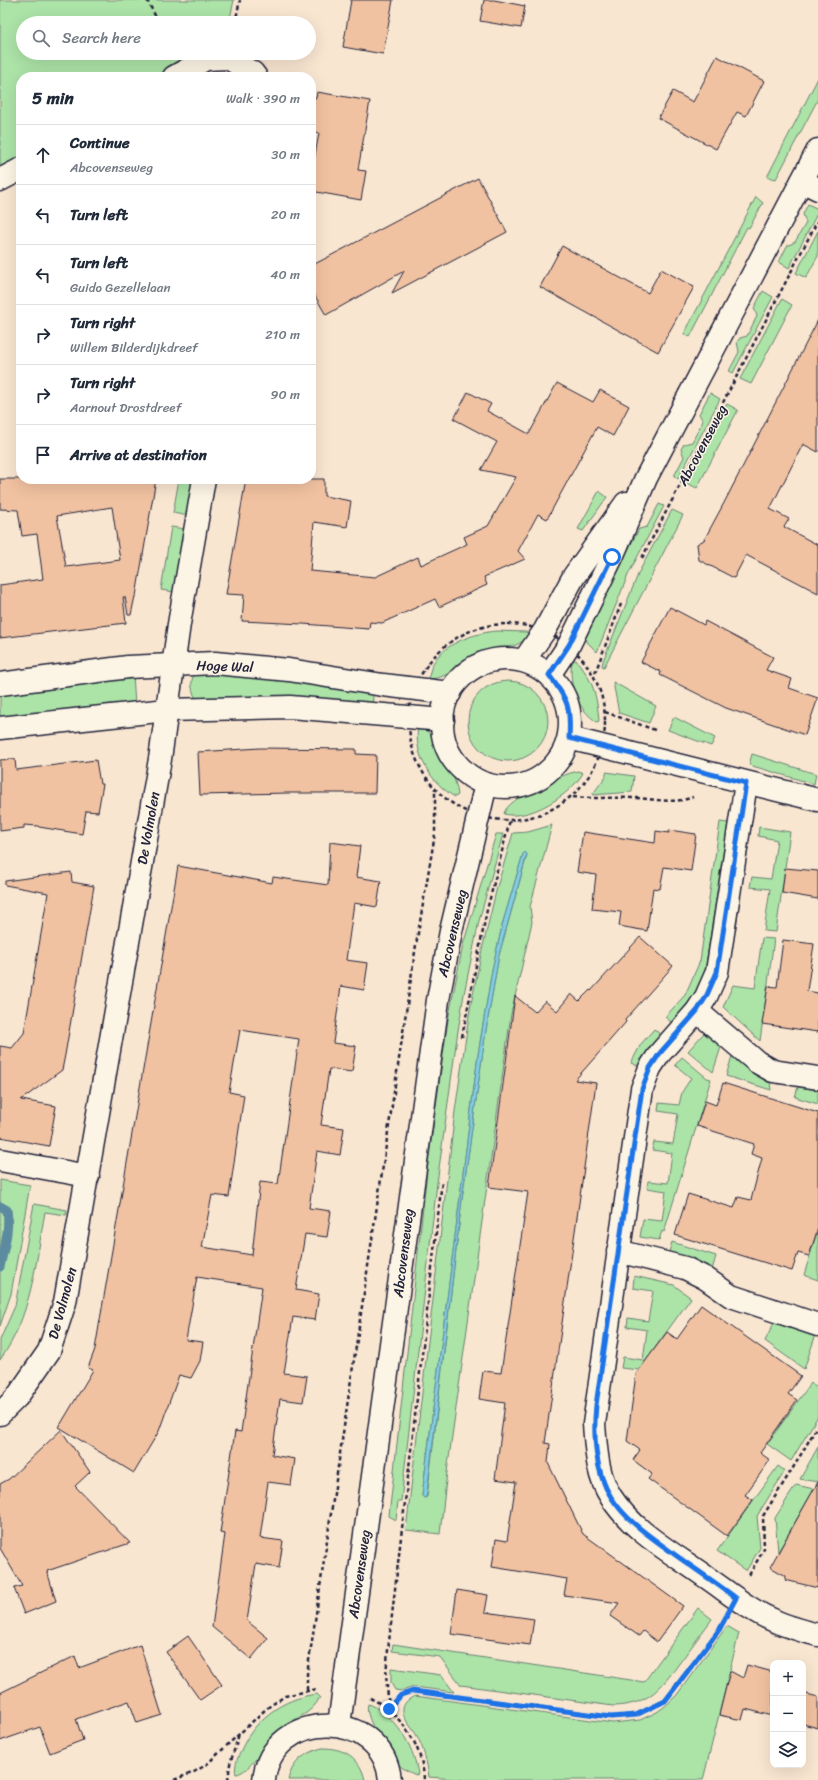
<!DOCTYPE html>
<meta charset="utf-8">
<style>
:root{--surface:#fff;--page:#f6f6f7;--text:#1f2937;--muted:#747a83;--line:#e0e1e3}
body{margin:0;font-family:Sriracha,sans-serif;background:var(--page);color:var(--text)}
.controls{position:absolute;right:12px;bottom:12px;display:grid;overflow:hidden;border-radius:8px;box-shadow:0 4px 16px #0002}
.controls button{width:36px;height:36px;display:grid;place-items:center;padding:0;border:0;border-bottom:1px solid var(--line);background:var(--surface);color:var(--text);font:20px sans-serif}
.stop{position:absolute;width:12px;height:12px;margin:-9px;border:3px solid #1a73e8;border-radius:50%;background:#fff}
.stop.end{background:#1a73e8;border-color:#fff;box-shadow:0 1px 4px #0008}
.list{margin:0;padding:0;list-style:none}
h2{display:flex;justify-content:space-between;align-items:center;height:52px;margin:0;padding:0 16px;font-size:17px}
h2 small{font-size:13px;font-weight:400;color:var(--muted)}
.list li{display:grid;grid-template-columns:26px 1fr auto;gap:12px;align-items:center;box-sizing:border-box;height:60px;padding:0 16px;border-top:1px solid var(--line)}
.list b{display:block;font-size:15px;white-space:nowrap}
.list p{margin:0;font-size:13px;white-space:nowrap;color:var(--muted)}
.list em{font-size:13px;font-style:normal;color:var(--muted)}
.icon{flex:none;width:22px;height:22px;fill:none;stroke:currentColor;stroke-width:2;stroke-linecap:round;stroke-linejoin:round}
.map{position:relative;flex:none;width:818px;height:1780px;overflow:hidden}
.search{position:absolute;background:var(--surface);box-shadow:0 4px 16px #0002;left:16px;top:16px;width:300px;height:44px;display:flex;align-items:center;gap:10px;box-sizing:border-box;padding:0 14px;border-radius:22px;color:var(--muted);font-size:15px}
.panel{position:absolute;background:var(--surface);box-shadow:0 4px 16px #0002;left:16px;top:72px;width:300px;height:412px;border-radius:16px}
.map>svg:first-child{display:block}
</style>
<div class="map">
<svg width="818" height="1780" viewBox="0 0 818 1780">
<rect width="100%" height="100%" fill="#f9e6d1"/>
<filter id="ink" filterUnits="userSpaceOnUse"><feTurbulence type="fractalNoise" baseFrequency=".025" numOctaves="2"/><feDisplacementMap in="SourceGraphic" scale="8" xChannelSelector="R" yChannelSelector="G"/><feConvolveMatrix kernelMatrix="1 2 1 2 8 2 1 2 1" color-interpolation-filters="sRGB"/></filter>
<g filter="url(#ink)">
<g fill="#ace3a7" stroke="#678271" fill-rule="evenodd">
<polygon points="0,0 234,0 229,23 23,23 23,53 191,53 156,77 21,77 21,157 0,168"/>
<polygon points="818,78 818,99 776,179 767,177"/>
<polygon points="756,197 763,203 749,228 747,227 690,337 684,334"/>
<polygon points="808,204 818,209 818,212 789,268 779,262 787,246 795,242 806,223 803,214"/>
<polygon points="818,231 818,256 806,278 796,273"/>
<polygon points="763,291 773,297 733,373 729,371 739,352 737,342 740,338 747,336 757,316 754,308"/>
<polygon points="782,299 792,305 751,384 740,379"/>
<polygon points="710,393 720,399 678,479 674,476 684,457 681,449 684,444 692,442 703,421 699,414"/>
<polygon points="727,404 738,410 697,488 686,483"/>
<polygon points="179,479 195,479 188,516 173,513"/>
<polygon points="599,491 607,497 583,531 578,529"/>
<polygon points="659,504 664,506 628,575 597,652 581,636 608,588 639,529 647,527"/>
<polygon points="672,510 683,515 604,667 602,666 603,661 639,572"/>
<polygon points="171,527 186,529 174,592 161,590"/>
<path d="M 495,631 L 526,632 L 529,634 C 519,651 494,648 478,655 C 465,661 443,682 429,678 C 431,647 470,634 495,631 Z"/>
<path d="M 576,660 C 593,680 597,695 599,721 L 597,722 C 577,709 568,684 572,661 Z"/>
<path d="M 205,669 L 374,691 L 372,704 L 197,700 C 192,694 189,680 195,674 C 198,672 202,671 205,669 Z"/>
<polygon points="133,674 135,705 0,721 0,690"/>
<circle cx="508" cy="721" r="40"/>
<polygon points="613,682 656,706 649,723 619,713"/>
<polygon points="674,717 715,738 711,746 668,730"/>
<path d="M 418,727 C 433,731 437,744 444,757 C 451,770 456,780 458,795 L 455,797 C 432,784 413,755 418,727 Z"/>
<polygon points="752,754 816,774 814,784 749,765"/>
<path d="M 578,771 L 583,773 C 571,795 529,821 504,814 C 506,798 563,774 578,771 Z"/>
<polygon points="606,772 634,776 632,792 592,795 606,776"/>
<polygon points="720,822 728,823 705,971 693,997 672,1023 665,1017 685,995 700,961"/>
<path d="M 552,825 L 530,907 L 532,922 L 511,1014 L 447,1472 L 440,1534 L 406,1530 L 455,1111 L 470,1009 L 482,950 L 497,887 L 513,833 L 528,832 ZM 525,852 L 527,855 L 499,955 L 486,1030 L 462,1199 L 427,1497 L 424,1498 L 422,1496 L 478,1055 L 492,970 L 503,922 L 523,854 Z"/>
<polygon points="759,827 790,832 776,932 764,931 770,889 750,887 752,877 771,879 777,840 758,836"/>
<polygon points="496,834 503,834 479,921 464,994 457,1037 437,1183 401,1501 398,1501 396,1520 389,1516 427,1171 448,1020 463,945"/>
<polygon points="762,938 774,939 760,1041 723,1007 733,985 755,988"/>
<polygon points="654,1029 661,1035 649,1049 638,1066 631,1063 641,1044"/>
<polygon points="704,1033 721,1047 713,1072 688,1051"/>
<polygon points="732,1056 754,1074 770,1081 771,1090 726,1076"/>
<polygon points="682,1057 707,1078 711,1079 664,1232 662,1231 659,1240 640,1237 643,1219 662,1221 666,1191 647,1188 648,1181 668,1183 672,1153 652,1150 654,1142 673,1144 678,1114 658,1111 659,1103 679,1105 682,1092 691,1078 675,1065"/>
<polygon points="798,1087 818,1090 818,1104 795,1097"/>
<polygon points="0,1180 30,1185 11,1294 0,1326"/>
<path d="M 34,1204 L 67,1210 L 66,1215 L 45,1212 C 36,1262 31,1318 0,1360 L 0,1340 L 15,1306 Z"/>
<polygon points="818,1229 818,1280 804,1275"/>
<polygon points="672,1242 716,1256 712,1270 691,1259 669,1252"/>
<polygon points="634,1276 674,1285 691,1298 639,1370 621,1368 623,1357 643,1360 647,1330 627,1327 628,1318 648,1321 653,1291 633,1288"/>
<polygon points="774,1323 815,1337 804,1369 765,1341"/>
<polygon points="811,1383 818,1389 818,1416 791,1461 767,1444"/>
<polygon points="818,1447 818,1482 800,1479"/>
<polygon points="778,1466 785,1471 757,1516 760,1548 746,1571 717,1551"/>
<polygon points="796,1485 814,1489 778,1552 775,1518"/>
<path d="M 698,1608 L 712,1619 C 702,1633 691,1647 681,1661 C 661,1688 649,1705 613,1706 L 461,1685 L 440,1657 L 392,1651 L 393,1644 L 644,1682 Z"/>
<path d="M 727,1626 L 739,1633 L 703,1780 L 466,1780 L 429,1777 C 427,1763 424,1749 417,1736 C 413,1728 404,1721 403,1712 C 402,1704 408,1699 415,1696 L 613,1723 L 640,1720 L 657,1712 L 664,1707 L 676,1696 Z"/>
<polygon points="391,1668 441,1675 454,1692 414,1687 402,1691 395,1690 391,1683"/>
<path d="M 317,1694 L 320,1697 C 312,1714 297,1717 283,1727 C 271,1736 264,1749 255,1760 C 251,1765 242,1774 236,1774 C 234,1768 237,1759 240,1753 C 252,1721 282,1698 317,1694 Z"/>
<path d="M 368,1704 C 373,1705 377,1708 381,1711 C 402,1727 414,1749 418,1774 L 416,1775 C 411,1773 405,1770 400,1766 C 390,1755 363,1719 368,1704 Z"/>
<path d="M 322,1748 C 344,1748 360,1757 365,1780 L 288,1780 C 292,1762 304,1753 322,1748 Z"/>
</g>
<polygon fill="#82cfe1" stroke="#5c8a9f" points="525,852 527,854 499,955 486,1030 462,1199 427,1493 426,1497 424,1498 422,1496 478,1055 492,970 503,922 523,854"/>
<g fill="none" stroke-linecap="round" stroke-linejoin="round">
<path stroke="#5c8a9f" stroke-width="9" d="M 0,1206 L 7,1210 C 10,1229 4,1248 0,1267"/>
</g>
<g fill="#f1c2a1" stroke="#22223b" fill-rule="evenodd">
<polygon points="351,0 393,0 383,54 343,47"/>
<polygon points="484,0 494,0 525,6 521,28 480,21"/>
<polygon points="717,56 764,81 746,116 737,112 716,149 658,118 673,91 693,102"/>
<polygon points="317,92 370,101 358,170 366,171 361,200 311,191 311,177 319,133 311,131 311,97 316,98"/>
<polygon points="478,178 507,232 392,293 404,271 326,315 311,289 311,266"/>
<polygon points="562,246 648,293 661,269 694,287 658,352 540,287"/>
<polygon points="818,320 818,452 803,444 770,509 789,519 784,527 818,545 818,593 746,555 734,578 699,560 697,544 704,540 724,503"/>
<polygon points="557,383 593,402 600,390 629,406 613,436 597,427 547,519 538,514 518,551 525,559 484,577 487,585 439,607 435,599 382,623 370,622 369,629 303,624 242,621 244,595 226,594 246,479 324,479 324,496 351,501 347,527 314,522 310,571 375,577 418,557 421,565 467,544 464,537 488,526 516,477 481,470 497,442 454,419 468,392 491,404 487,411 529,434"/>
<path d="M 0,479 L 156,479 L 136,596 L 135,596 L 131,615 L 128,615 L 125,597 L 123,597 L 126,623 L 0,638 L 0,585 L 43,579 L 37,534 L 22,536 L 18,510 L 0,509 ZM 112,507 L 120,560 L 66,567 L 57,516 Z"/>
<polygon points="670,607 704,625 705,621 773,657 766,670 792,679 789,688 818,698 805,735 726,708 660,675 661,672 641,662"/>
<polygon points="260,748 356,749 356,754 376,755 375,793 288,793 200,795 198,752"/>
<polygon points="15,759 16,770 96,760 100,784 103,784 98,812 86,811 82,834 39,827 38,826 24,825 24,828 0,831 0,760"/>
<polygon points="669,830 696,834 691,871 664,867 660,889 653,888 647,931 619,926 621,912 592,909 596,875 577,872 583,832 655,843 656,831 669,833"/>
<path d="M 330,842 L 360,846 L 356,877 L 381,881 L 377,907 L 354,903 L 346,960 L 368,963 L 364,990 L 341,986 L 333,1043 L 356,1046 L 352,1072 L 329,1069 L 321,1125 L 344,1128 L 340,1155 L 317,1151 L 309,1208 L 331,1211 L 327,1237 L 305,1234 L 296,1290 L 319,1294 L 315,1320 L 293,1317 L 284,1373 L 307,1376 L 303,1402 L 280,1399 L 272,1455 L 295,1459 L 291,1485 L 268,1482 L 260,1538 L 283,1541 L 279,1568 L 256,1564 L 247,1621 L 268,1638 L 251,1659 L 212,1627 L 225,1534 L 220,1533 L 235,1431 L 241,1432 L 262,1287 L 197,1277 L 186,1340 L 203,1342 L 200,1361 L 191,1378 L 179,1375 L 159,1431 L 134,1473 L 59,1427 L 93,1370 L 88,1368 L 95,1349 L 178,866 L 272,883 L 273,877 L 328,885 ZM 240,1030 L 299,1039 L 278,1184 L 260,1182 L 252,1255 L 202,1247 L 212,1195 L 229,1197 L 244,1095 L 229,1092 Z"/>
<polygon points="785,868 818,871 818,899 782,893"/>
<polygon points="71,872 72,882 94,886 65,1055 62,1070 21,1100 56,1106 49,1146 0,1137 0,1046 12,1048 24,1033 48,893 5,885 5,881"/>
<polygon points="640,937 673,966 625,1020 626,1022 575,1080 596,1083 545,1443 550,1444 548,1463 583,1534 683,1606 657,1642 643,1631 639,1636 610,1616 619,1603 564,1595 567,1579 492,1567 496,1539 507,1541 516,1482 495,1479 505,1403 479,1399 483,1371 501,1373 528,1192 489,1187 515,996 535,1012 545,1001 557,1011 571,994 579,1001 590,990 591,991"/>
<polygon points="783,940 814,944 807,991 818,993 818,1032 762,1024 768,986 777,987"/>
<polygon points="723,1083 818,1113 818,1228 809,1256 798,1253 792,1271 675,1235 688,1194 734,1208 738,1197 751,1200 762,1158 751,1154 754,1144 697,1126 705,1101 716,1105"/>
<polygon points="701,1305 801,1376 788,1394 797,1400 760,1453 770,1460 745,1495 753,1500 727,1536 648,1479 652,1474 633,1460 640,1450 627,1441 636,1374 667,1332 677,1339"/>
<polygon points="61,1430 90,1472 75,1486 130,1543 47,1571 56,1601 24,1614 14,1588 22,1586 0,1548 0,1484 9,1479"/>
<polygon points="818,1482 818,1588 785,1580 786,1576 770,1567"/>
<polygon points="457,1590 488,1595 485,1612 534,1619 530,1645 451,1634"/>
<polygon points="188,1636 222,1685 200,1700 166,1652"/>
<polygon points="140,1645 162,1715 137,1723 129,1701 76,1719 83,1740 50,1753 40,1727 0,1741 0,1693 75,1656 79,1668"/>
<polygon points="747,1665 773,1672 773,1716 745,1709 742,1720 719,1715 730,1671 743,1678"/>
<polygon points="803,1693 818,1697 818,1728 803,1724"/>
</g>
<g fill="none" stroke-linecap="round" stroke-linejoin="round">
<g stroke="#22223b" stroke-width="25">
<g id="street">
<polyline points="174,77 206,59 228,58 253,73 256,77"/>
<polyline points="0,180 21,169"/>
<polyline points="802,181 818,189"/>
<polyline points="0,684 128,667 215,663 289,670 383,685 450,693"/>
<polyline points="0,728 167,710 290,707 443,720"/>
<polyline points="569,738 818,800"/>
<path d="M 746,783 L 717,972 L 706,997 L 697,1011 L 660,1053 L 650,1068 L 642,1089 L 594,1424 C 596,1449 597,1476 611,1497 C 633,1532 673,1553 706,1577 C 728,1592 749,1610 775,1621 C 788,1627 803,1631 818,1635"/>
<polyline points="697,1011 757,1062 773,1071 818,1078"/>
<polyline points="0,1160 88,1176"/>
<polyline points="618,1251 685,1268 705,1278 731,1296 818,1325"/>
<polyline points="0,1414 17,1397 49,1351 65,1302 160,759 179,624 204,479"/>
</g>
</g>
<g stroke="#22223b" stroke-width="25">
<g id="secondary">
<polyline points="525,659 545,630 574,576 626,503"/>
<circle cx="506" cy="723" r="64"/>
<polyline points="549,675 569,645 612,557 646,478 818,150"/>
<polyline points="339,1725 438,1000 451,931 486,784"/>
<path d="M 264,1780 C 271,1708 383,1707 390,1780"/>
</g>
</g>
<g stroke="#22223b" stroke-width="2.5" stroke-dasharray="4 3" stroke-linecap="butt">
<polyline points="147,0 159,23"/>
<polyline points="235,23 240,0"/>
<polyline points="642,558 818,220"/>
<circle cx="507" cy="722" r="98"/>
<polyline points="595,673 621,604"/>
<polyline points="605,712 655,730"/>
<path d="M 573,797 C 593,799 612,797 632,798 C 652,798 673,805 693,797"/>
<polyline points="462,1037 487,910 510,820"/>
<polyline points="749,1575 764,1549 763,1516 796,1463 818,1425"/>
<polyline points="307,1690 307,1674 416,945 435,834 435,788"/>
<path d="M 370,1698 C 401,1713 423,1746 424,1780"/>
<polyline points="389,1709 386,1675 388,1650 442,1181"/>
<polyline points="389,1709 401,1695 413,1691 611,1717 636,1715 665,1701 719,1630 724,1621"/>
<polyline points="174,1780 194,1772 206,1765 267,1708 285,1696 317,1689"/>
<polyline points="228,1780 230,1764 239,1734"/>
</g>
<use href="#street" stroke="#fcf5e5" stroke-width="22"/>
<use href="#secondary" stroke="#fcf5e5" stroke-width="22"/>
</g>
</g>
<g fill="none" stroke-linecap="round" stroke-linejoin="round" filter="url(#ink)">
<path stroke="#1a73e8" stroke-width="5" d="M 389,1709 L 401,1695 L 413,1691 L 611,1717 L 636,1715 L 665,1701 L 719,1630 L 736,1598 C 716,1583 695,1569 674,1554 C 651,1537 627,1522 611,1497 C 595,1472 593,1435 596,1405 L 642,1089 L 650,1068 L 660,1053 L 697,1011 L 706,997 L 717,972 L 746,783 L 569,738 C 571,707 568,700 549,675 L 569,645 L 612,557"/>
</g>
<g text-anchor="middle" stroke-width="3" stroke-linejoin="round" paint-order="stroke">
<g font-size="14" fill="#22223b" stroke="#fcf5e5">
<text transform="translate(702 445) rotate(-62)" y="5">Abcovenseweg</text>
<text transform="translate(225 666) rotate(2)" y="5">Hoge Wal</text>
<text transform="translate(148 828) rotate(-80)" y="5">De Volmolen</text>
<text transform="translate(452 933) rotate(-77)" y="5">Abcovenseweg</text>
<text transform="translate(403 1253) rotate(-83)" y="5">Abcovenseweg</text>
<text transform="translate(62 1303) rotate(-75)" y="5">De Volmolen</text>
<text transform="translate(359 1574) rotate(-82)" y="5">Abcovenseweg</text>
</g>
</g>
</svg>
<div class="controls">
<button>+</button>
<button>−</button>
<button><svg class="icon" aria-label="layers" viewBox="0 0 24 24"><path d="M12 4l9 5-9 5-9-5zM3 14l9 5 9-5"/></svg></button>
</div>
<div class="stop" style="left:612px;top:557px"></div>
<div class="stop end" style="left:389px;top:1709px"></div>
<div class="search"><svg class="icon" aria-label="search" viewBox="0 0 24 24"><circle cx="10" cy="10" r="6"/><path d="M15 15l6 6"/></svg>Search here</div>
<section class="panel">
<h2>5 min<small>Walk · 390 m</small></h2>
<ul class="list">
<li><svg class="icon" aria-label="ahead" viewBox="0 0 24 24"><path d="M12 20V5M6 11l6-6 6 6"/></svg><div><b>Continue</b><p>Abcovenseweg</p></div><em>30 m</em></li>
<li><svg class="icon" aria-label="left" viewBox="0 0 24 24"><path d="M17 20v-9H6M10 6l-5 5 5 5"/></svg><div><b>Turn left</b></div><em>20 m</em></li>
<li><svg class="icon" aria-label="left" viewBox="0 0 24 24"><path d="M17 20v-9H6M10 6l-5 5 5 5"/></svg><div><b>Turn left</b><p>Guido Gezellelaan</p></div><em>40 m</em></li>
<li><svg class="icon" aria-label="right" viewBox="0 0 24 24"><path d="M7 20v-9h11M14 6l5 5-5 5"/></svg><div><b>Turn right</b><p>Willem Bilderdijkdreef</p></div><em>210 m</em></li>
<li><svg class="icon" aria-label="right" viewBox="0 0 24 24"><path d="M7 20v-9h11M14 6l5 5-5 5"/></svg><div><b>Turn right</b><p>Aarnout Drostdreef</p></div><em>90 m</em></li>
<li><svg class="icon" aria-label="arrive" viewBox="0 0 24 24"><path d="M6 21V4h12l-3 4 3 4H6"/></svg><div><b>Arrive at destination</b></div></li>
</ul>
</section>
</div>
